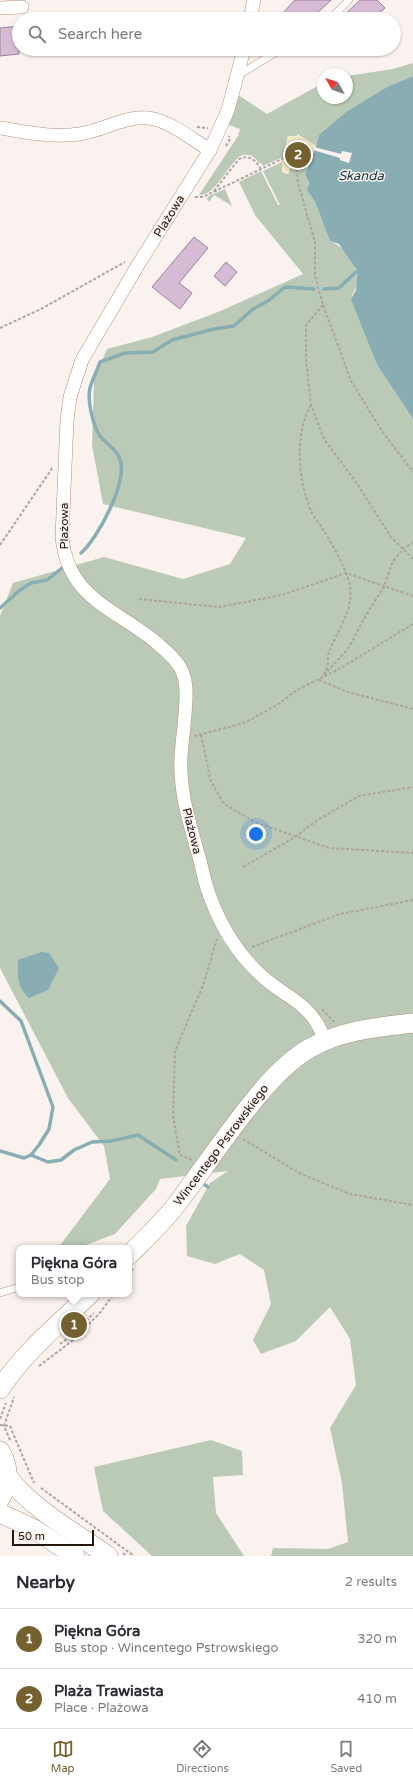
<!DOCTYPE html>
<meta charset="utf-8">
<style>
:root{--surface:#fff;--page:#f7f7f7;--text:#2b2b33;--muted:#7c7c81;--line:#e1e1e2;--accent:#75602f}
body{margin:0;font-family:"Varela Round",sans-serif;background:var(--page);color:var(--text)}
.compass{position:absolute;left:317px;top:68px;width:36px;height:36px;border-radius:50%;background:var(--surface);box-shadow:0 1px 3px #0004;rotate:310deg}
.scale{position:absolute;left:12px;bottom:10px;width:82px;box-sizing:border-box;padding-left:4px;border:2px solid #241710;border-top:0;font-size:11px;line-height:14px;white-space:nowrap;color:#241710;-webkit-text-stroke:3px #faf2ef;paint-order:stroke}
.you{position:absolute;left:256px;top:834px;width:14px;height:14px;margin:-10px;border:3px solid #fff;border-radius:50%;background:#1a73e8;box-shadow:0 0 0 6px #1a73e833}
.badge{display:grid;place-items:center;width:26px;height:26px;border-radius:50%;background:var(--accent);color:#fff;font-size:13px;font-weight:700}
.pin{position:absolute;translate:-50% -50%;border:2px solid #fff;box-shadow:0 1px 4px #0006}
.popup{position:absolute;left:16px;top:1245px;width:116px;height:52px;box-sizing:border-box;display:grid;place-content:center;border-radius:8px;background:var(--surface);filter:drop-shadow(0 1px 3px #0005);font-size:13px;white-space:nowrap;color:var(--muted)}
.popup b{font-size:15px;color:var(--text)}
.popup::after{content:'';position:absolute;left:50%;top:100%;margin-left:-8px;border:8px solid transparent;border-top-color:var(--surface)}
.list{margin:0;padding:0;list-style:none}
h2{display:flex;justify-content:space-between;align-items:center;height:52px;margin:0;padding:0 16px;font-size:17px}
h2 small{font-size:13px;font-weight:400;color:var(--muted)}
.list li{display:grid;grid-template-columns:26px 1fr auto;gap:12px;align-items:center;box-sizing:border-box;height:60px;padding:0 16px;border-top:1px solid var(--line)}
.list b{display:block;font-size:15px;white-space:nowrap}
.list p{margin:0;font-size:13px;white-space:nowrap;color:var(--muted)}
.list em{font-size:13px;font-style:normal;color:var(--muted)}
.icon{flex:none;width:22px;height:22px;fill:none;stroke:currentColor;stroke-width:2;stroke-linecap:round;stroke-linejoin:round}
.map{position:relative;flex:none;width:413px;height:1556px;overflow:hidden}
.search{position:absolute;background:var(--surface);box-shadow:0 1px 3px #0004;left:12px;right:12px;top:12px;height:44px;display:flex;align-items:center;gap:10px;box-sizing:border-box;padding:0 14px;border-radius:22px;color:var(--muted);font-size:15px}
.sheet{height:172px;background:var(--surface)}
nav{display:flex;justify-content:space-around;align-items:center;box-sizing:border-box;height:56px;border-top:1px solid var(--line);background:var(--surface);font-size:11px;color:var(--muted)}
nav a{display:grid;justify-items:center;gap:2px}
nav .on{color:var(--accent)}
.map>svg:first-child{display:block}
</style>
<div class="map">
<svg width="413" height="1556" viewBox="0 0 413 1556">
<rect width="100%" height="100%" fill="#faf2ef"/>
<g fill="#bbcab6">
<path d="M 413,63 L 413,76 L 389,86 L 319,135 L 316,146 L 297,134 L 297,136 L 288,136 L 283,157 L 263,166 L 261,163 L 259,163 C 255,156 248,153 240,156 C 228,165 215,196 199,195 L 238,136 L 240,129 L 229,125 L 238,95 L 267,114 L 323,83 L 323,98 L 347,98 L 347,76 L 393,69 Z"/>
<path d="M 282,162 L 282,172 L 288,174 L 291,165 L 308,167 L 305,175 L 309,182 L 307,190 L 315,202 L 330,241 C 350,249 365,276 352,295 L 377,365 L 413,419 L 413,1556 L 271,1556 L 273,1548 L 328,1549 L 348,1542 L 342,1483 L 330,1428 L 356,1385 L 350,1339 L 330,1307 L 296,1341 L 261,1354 L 253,1340 L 271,1304 L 264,1270 L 240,1254 L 215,1264 L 187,1256 L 186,1226 L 210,1183 L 228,1171 L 160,1179 L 156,1189 L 115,1234 L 78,1248 L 58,1248 L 110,1179 L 104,1146 L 68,1098 L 0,968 L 0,616 L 13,583 L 104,557 L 183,579 L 230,564 L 246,538 L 103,504 L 92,445 L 94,380 L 107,349 L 152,337 L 218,312 L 303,274 L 255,215 L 239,182 L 261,171 L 278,205 L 277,205 L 280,205 L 263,171 Z"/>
<polygon points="225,189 232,206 214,195 209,202 208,201 207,198 209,196"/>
<polygon points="211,1440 242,1451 243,1475 213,1477 216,1513 244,1556 152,1556 103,1511 94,1467"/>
</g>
<polygon fill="#f5ebc5" points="297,134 316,146 308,167 291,165 288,174 282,172 282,162 288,136 297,136"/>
<g fill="#88aeb3">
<polygon points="413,76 413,419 377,365 351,299 356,290 357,274 356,269 339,244 330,241 315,202 307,190 309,182 305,175 316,146 319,135 346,112 389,86"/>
<path d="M 41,952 L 49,953 L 59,968 L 48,990 L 29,998 C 16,986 18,976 18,960 Z"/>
</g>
<polygon fill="#faf2ef" points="314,147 341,154 342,151 352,153 349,163 340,160 340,158 313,150"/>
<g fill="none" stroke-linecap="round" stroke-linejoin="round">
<g stroke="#88aeb3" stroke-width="3.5">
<polyline points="324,289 339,288 357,271"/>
<path d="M 81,553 C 98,538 128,482 120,459 C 117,449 106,444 100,436 C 93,426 87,400 90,388 C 92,380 97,371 100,362 L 125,353 L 153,352 L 172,340 L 214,329 L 234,326 L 253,309 L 268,301 L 285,287 L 314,289"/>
<polyline points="0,608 20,590 31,583 47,580 66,565"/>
<polyline points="0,1001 21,1021 53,1107 49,1129 39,1145 31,1155 24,1158 0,1151"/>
<polyline points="31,1155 48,1162 61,1160 74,1150 92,1142 111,1141 138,1135 176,1160"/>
<polyline points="205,1185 208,1187"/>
</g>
</g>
<g fill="#d7bad4" stroke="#9d819a">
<polygon points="295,0 331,0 311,19 301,19 294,13 287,19 277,19"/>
<polygon points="360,0 377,0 385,8 373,19 340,19"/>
<polygon points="19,26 19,54 0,56 0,28"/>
<polygon points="194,237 208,248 179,283 192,293 180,309 152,287"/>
<polygon points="226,262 237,272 225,286 214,276"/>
</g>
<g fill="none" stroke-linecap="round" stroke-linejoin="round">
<g stroke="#b3907f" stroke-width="8">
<g id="lane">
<polyline points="330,19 349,0"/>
<polyline points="237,76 281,49"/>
<polyline points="0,1293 19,1287"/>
</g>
</g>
<g stroke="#b3907f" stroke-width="14">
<g id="street">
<polyline points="0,8 22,7"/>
<polyline points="250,19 254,0"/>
<path d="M 244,49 L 228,110 L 210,150 L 138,265 L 82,360 L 70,397 L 67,420 L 62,537 C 68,599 115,608 157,643 C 165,650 174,657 180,667 C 190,684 185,708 184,727 C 182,742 180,757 181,772 C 182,799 190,824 197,850 C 201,862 203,875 207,888 C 218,922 236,953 263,977 C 279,992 302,1001 314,1019 C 319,1025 322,1033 325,1041"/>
<path d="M 0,128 C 26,132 53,138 79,134 C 104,131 128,113 154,119 C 174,124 193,140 210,150"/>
</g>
</g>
<g stroke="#b3907f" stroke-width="20">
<g id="secondary">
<path d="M 129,1255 C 144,1240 160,1225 173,1209 C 201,1173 226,1134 255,1099 C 271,1079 288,1061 310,1048 C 341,1030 379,1027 413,1023"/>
<path d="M 0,1389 C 24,1352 59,1324 90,1294"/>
<path d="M 0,1451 C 10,1467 9,1484 0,1499"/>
<path d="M 8,1477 C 32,1509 76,1533 108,1556"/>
<polyline points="0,1513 34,1529 75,1556"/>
</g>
</g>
<g stroke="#ada39f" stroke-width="2" stroke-dasharray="3 2" stroke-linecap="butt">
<polyline points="197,127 208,128"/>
<polyline points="226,146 230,139 229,136"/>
<path d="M 214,191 L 239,159 C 250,154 257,161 261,170"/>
<polyline points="195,197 203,197 284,158 296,159 298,183 315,242 315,276 323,305 351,381 382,431 413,472"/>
<polyline points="323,305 306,325 306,360 311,405 324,439 358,485 391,537 413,559"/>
<polyline points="0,328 41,309 125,262"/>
<path d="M 311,405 C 294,433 298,481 311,511 C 314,518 320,524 324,531 C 333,546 347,570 350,586 C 354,610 337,631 329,652 C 327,657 329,665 326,670 C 325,673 322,677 319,680"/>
<polyline points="0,545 53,467"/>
<polyline points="139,599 219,607 282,595 346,573 413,596"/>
<polyline points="324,675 348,649 366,615 384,587 393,561 404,548 413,543"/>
<polyline points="319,680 348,692 413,709"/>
<polyline points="201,735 211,782 224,804 255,822 329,848 413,853"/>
<polyline points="194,736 244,723 277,705 297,690 339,669 413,624"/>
<polyline points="243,867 295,837 316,821 359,796 413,787"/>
<polyline points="252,947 340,914 413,900"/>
<polyline points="322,1009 334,1022"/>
<polyline points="243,1139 299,1173 350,1194 413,1205"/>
<polyline points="192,1160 180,1155 173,1116 175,1051 203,985 217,939"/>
<polyline points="129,1274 133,1269"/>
<polyline points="60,1344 70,1337 94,1313"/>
<polyline points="39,1366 72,1341 99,1314 114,1294"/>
<polyline points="0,1419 6,1403"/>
<polyline points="0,1425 10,1426 34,1483"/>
<polyline points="10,1440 4,1426 14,1397"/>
<polyline points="41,1488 134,1556"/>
<polyline points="123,1553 127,1556"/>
</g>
<use href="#lane" stroke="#fff" stroke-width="7"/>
<use href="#street" stroke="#fff" stroke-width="13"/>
<use href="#secondary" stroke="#fff" stroke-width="19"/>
</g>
<g text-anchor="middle" stroke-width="3" stroke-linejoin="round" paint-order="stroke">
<g font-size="12" fill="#241710" stroke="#faf2ef">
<text transform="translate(169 216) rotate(-58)" y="4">Plażowa</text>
<text transform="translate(64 526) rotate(-90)" y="4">Plażowa</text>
<text transform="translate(192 831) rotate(76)" y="4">Plażowa</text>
<text transform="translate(221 1145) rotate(-53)" y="4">Wincentego Pstrowskiego</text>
</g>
<g font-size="13" font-style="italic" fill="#12383d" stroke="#faf2ef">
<text x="361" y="180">Skanda</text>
</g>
</g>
</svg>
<svg class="compass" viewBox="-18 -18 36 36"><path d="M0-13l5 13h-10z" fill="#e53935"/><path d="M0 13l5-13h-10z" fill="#7c7c81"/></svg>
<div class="scale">50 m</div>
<div class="you"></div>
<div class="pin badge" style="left:74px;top:1325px">1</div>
<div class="popup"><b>Piękna Góra</b>Bus stop</div>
<div class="pin badge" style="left:298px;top:155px">2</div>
<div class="search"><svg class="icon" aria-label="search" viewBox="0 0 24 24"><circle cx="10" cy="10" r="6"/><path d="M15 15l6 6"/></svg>Search here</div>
</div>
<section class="sheet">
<h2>Nearby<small>2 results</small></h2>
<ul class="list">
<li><span class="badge">1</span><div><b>Piękna Góra</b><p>Bus stop · Wincentego Pstrowskiego</p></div><em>320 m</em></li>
<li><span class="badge">2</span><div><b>Plaża Trawiasta</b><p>Place · Plażowa</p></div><em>410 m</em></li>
</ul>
</section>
<nav>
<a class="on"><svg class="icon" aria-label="map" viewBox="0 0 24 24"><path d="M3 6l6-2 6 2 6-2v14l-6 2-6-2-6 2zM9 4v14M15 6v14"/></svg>Map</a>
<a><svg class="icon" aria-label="directions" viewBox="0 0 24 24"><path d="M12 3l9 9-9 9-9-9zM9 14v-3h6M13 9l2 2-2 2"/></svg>Directions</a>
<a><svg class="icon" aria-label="saved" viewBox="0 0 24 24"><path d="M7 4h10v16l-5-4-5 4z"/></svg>Saved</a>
</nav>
